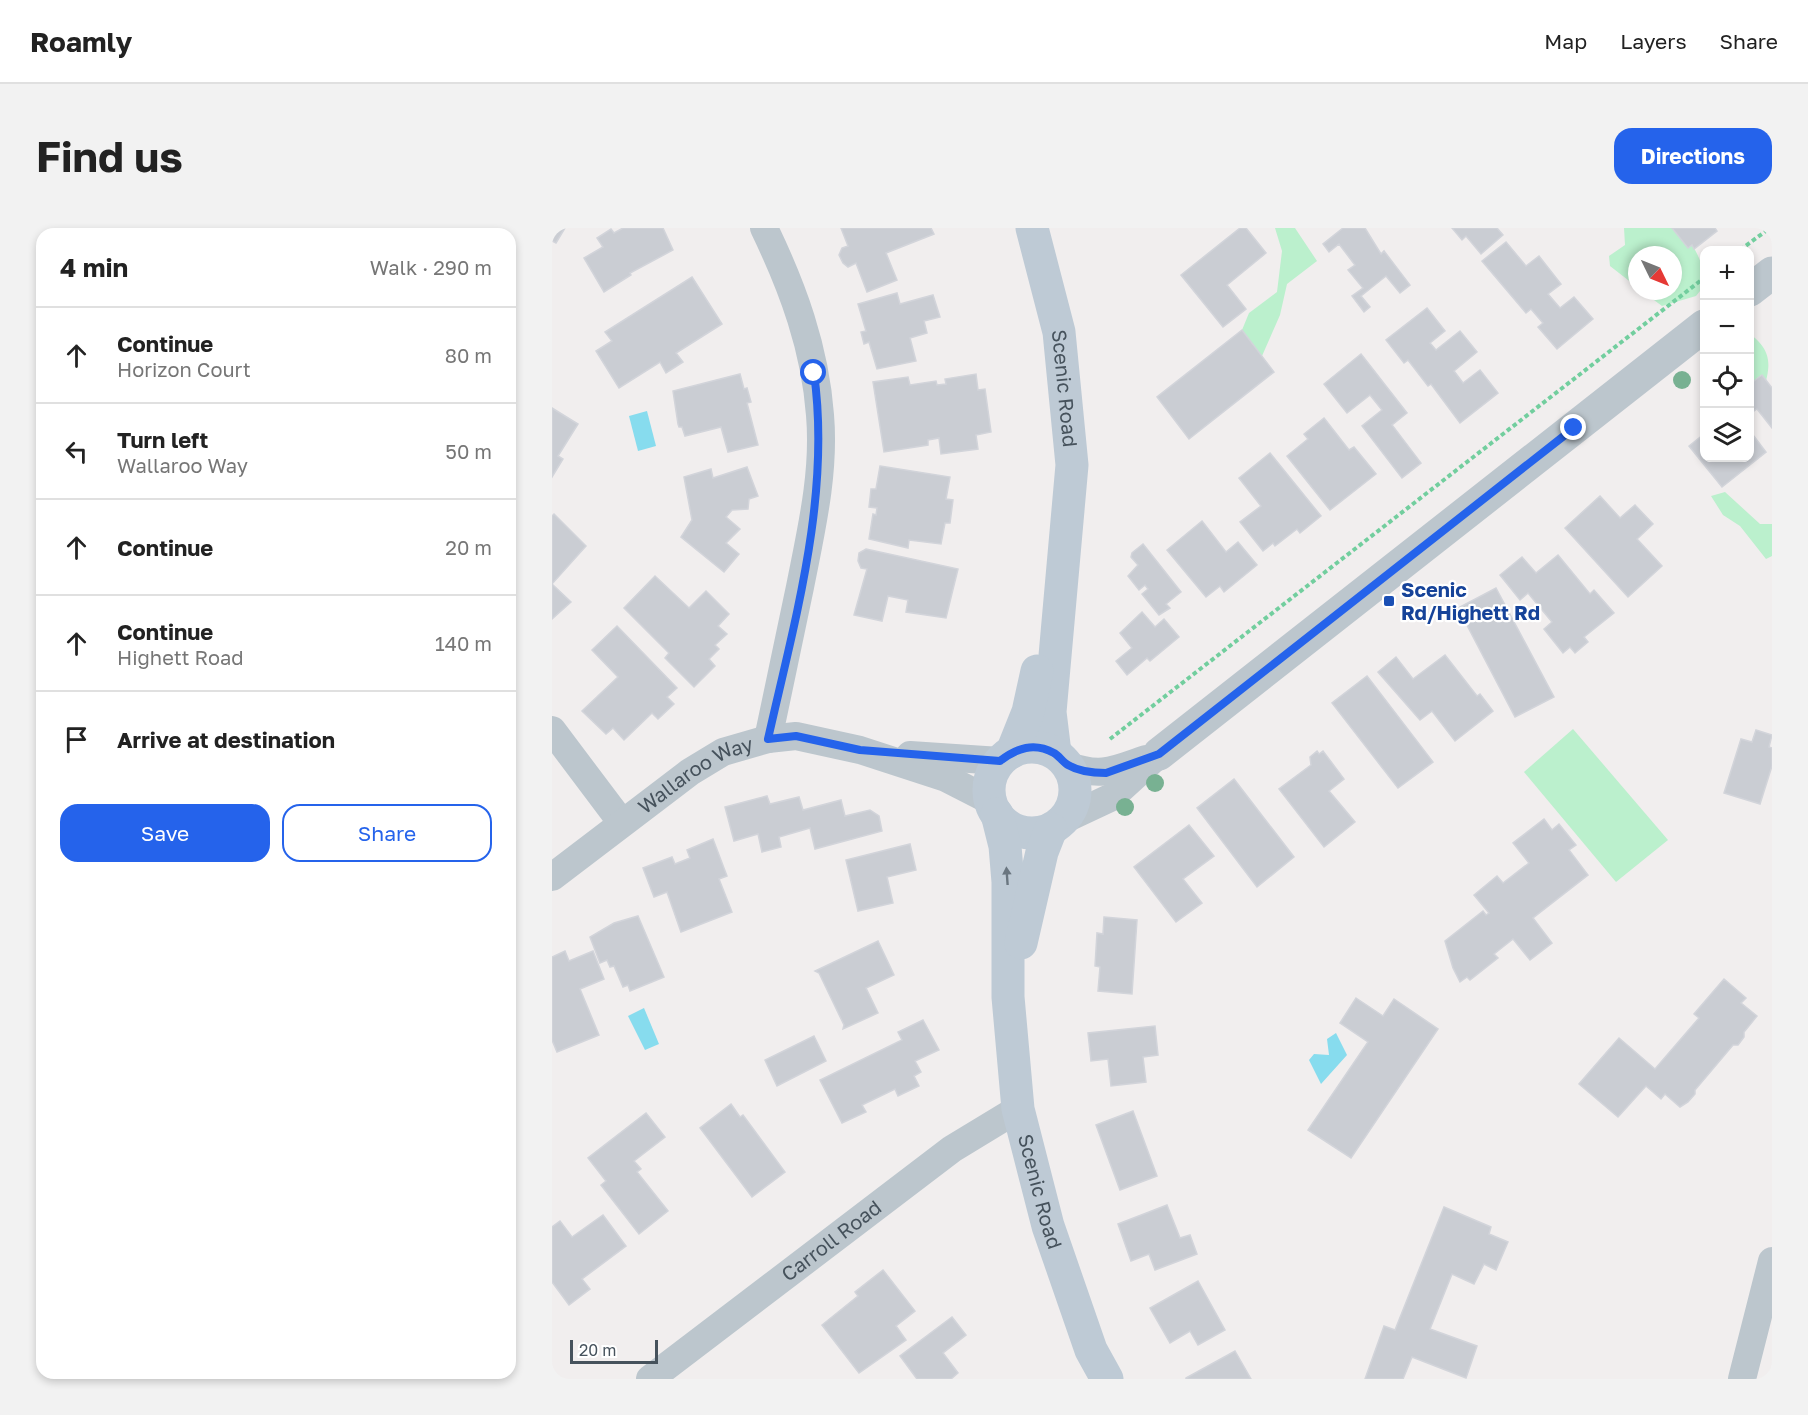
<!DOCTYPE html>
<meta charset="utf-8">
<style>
:root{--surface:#fff;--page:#f2f2f2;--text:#222;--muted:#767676;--line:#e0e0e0;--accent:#2563eb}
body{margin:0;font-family:"Golos Text",sans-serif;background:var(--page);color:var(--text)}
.controls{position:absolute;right:18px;top:18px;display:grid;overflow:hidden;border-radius:12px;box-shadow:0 3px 9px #0003}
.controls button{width:54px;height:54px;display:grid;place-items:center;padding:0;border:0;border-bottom:2px solid var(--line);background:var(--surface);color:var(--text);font:30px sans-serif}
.compass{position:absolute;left:1076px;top:18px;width:54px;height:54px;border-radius:50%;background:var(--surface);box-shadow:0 3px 9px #0003;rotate:133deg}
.scale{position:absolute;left:18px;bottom:15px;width:88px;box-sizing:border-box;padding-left:6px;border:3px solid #46525c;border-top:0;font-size:16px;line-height:21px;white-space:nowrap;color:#46525c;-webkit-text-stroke:4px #fff;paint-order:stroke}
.stop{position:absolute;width:18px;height:18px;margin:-14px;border:4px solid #2563eb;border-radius:50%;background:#fff}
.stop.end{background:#2563eb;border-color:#fff;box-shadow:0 2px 6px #0008}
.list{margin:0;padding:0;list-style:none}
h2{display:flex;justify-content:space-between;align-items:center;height:78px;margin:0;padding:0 24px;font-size:26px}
h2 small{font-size:20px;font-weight:400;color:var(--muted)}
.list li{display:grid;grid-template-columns:39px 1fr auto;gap:18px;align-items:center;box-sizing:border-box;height:96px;padding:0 24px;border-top:2px solid var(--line)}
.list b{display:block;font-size:22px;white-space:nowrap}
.list p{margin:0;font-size:20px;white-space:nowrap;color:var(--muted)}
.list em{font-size:20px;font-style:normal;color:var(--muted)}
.actions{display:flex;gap:12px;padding:18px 24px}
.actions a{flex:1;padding:14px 0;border:2px solid var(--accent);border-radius:18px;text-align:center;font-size:21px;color:var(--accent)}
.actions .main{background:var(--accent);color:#fff}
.icon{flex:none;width:33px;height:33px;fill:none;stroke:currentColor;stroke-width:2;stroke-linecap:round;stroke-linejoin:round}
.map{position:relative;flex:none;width:1220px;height:1151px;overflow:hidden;border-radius:18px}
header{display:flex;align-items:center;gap:36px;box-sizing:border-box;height:84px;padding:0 30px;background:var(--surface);border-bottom:2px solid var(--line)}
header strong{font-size:28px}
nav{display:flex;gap:33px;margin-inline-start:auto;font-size:21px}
.intro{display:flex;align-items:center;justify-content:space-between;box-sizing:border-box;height:144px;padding:0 36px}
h1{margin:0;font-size:42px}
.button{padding:15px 27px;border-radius:18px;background:var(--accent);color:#fff;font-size:21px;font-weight:700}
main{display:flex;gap:36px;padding:0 36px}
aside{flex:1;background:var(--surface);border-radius:18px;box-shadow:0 3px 9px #0003}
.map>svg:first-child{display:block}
</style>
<header>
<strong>Roamly</strong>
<nav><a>Map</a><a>Layers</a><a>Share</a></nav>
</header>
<div class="intro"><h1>Find us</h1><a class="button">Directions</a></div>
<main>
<aside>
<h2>4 min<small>Walk · 290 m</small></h2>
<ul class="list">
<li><svg class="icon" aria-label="ahead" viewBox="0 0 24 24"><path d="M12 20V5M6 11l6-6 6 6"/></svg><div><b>Continue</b><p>Horizon Court</p></div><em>80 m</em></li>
<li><svg class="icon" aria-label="left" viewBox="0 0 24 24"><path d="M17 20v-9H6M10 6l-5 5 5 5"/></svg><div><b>Turn left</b><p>Wallaroo Way</p></div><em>50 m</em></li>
<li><svg class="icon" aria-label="ahead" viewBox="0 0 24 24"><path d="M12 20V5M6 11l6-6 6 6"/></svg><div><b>Continue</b></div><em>20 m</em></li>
<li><svg class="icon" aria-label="ahead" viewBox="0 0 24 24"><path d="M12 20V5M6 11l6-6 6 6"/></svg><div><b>Continue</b><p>Highett Road</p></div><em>140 m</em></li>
<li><svg class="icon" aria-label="arrive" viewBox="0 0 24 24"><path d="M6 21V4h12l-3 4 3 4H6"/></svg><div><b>Arrive at destination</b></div></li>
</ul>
<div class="actions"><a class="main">Save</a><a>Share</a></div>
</aside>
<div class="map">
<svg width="1220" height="1151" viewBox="0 0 1220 1151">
<rect width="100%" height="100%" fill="#f1eeee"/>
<g fill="#bbf0cd">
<polygon points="723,0 743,0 765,33 735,56 728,87 710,128 690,102 697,85 725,64 730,23"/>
<path d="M 1072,0 L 1120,0 L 1136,20 L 1140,17 C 1149,31 1152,42 1152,58 L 1144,68 L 1110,78 L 1090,63 L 1121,63 L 1121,27 L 1085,27 L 1085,59 L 1058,38 L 1057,28 L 1073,17 Z"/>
<path d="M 1198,106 C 1215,119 1220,131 1214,153 L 1209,147 L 1198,156 Z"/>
<polygon points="1173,264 1208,296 1220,296 1220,328 1214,331 1188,298 1171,287 1159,268"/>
<polygon points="1021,501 1116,612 1064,654 972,544"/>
</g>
<g fill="#87dcee">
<polygon points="95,183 104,218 86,223 77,188"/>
<polygon points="92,780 107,816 93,822 76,788"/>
<polygon points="784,805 795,827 769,856 757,832 762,826 777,827 775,811"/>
</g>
<g fill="#cacdd3" stroke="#d2d4da" stroke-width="1.5">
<polygon points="0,0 13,0 4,15 0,13"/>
<polygon points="71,0 111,0 121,22 78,45 79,47 52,64 32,30 51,19 45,10 59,1 62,5"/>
<polygon points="289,0 379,0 382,6 334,25 345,52 315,64 304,35 296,39 291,35 287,27 290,20 296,18"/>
<polygon points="688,0 694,0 714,25 675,57 694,81 671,99 629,47"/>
<polygon points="791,0 813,0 829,26 832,23 858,57 848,65 834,48 809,68 818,79 812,84 800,68 811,60 796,42 803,37 787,16 777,24 771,16"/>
<polygon points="900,0 945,0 951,7 929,26 914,8 910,12"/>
<polygon points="1120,0 1163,0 1165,3 1142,21 1140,17 1136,20"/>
<polygon points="954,14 974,38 987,28 1009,56 996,66 1008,80 1022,69 1041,91 1005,121 986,99 991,95 979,81 974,85 930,33"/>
<polygon points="140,49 170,96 124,125 131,134 114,145 108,134 67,160 44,123 60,113 53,104"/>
<polygon points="345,65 348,76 381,67 388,89 372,93 375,105 358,110 364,133 325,141 317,114 312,116 309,104 314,103 306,76"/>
<polygon points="875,80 893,103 878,115 884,122 908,103 925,124 902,143 911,155 928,142 946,165 908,195 879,156 876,158 856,132 852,135 834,112"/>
<polygon points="690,102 722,144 637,211 605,169"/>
<polygon points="809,126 855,185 840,197 869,235 850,250 810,198 830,182 818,167 795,185 772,156"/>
<polygon points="188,146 192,161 195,160 199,174 195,175 206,217 176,224 169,199 133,208 130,199 127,199 126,196 121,163"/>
<polygon points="424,146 426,162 433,161 439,204 424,207 426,221 389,226 387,210 376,212 376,217 332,224 321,154 356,149 358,157 384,153 385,157 394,156 393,151"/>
<polygon points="1210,147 1220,160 1220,200 1205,181 1202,183 1198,177 1198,156"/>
<polygon points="0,180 26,196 6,228 11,231 0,249"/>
<polygon points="772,190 797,222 802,219 824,246 778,282 735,228 756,211 752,206"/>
<polygon points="1198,203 1214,224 1170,259 1137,218 1152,206 1152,230 1198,230"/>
<polygon points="718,225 769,288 748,305 745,301 723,318 721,315 711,323 688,294 709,278 687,250"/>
<polygon points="328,238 398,249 394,271 401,272 398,295 393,295 389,316 357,312 356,320 317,311 321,286 324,287 325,280 317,279 319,261 324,261"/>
<polygon points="195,239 206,268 197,271 196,281 180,282 174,289 188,301 174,315 187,326 172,344 129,309 140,292 132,249 159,241 161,250"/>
<polygon points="1048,268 1068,290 1083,277 1101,296 1085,311 1110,338 1076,369 1013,300"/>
<polygon points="2,286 34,318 0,356 0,288"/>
<polygon points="650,293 674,324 686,314 705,337 672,364 668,358 654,369 615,322"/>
<polygon points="591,316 629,364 614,376 618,380 607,387 590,366 596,361 593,357 587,362 576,348 586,337 579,329 580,325"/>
<polygon points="314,321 406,341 394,390 354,384 356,372 336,368 330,393 302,387 315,341 309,340 306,333 307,325"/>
<polygon points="1006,327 1038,366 1042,362 1062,385 1032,409 1036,414 1023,425 1018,419 1011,425 992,401 1000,394 976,365 968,372 948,347 970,329 984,345"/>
<polygon points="103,348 137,380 154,363 177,386 166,398 175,406 163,417 167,421 157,431 163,438 142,459 113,430 117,425 72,380"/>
<polygon points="0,356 19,374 0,391"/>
<polygon points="944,360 1002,469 963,489 906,380"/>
<polygon points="590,384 603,399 612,391 627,409 598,433 595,430 575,447 564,433 580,420 568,405"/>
<polygon points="65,398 125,460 115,469 122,476 106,491 100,485 72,512 61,500 54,506 30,483 66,449 40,422"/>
<polygon points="893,427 925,468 928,466 941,483 903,513 880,483 868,492 826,444 844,429 861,451"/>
<polygon points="815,448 881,534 846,560 780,475"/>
<polygon points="1204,502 1220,507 1217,519 1220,520 1220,538 1208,576 1172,565 1189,511 1200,514"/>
<polygon points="765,523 767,526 771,523 792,551 777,563 803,594 772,619 727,561 759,537 758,529"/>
<polygon points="682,551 742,629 705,659 645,580"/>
<polygon points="215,568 218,576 247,569 251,582 289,572 293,588 318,582 327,588 330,603 263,621 258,600 227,609 229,619 210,624 206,606 182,613 173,579"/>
<polygon points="992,591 1000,602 1007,596 1024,617 1017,622 1036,647 981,690 1000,715 978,732 961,711 942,726 946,730 918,752 915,749 908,754 901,740 893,713 931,683 934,687 937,685 922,667 945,648 951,655 977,635 961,615"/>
<polygon points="637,597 662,628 631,651 650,675 624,694 582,639"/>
<polygon points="161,611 175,648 167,651 180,684 129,704 115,664 102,669 91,640 120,629 123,636 138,630 135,622"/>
<polygon points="358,616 364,642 335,649 341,675 306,683 294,632"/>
<polygon points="86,688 112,749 78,763 76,757 71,759 62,738 58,739 55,732 48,735 38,709 62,695"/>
<polygon points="552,689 585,692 580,766 546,763 548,739 543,738 545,705 551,706"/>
<polygon points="326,713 342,747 314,760 326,785 291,801 292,797 267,745 263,743"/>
<polygon points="13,723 17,733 41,723 52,751 28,761 47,807 5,824 0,812 0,729"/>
<polygon points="1172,751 1194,770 1189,775 1205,788 1192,804 1192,809 1186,817 1181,817 1143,862 1143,866 1136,874 1128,879 1113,866 1109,871 1094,858 1066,889 1027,856 1067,810 1103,841 1147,790 1142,786"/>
<polygon points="804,770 831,788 842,771 886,801 799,930 756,902 816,814 788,795"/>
<polygon points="371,792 387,822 363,833 369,844 362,848 367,858 346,868 343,861 310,877 314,884 290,895 268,852 350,812 346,804"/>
<polygon points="603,798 606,827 591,829 594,854 559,858 556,831 539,833 536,805"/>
<polygon points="262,808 274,833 225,858 213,832"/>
<polygon points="179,876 188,889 191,887 233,944 200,969 148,900"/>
<polygon points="581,883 605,948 568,962 544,897"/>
<polygon points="94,885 113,909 82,933 89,941 85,944 116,983 87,1006 49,957 54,953 36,930"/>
<polygon points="615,977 628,1010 638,1007 645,1026 603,1042 597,1026 579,1033 566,996"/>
<polygon points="892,979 939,999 937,1006 956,1014 944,1042 932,1036 922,1056 900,1046 878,1101 925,1118 914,1150 860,1129 851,1151 813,1151 832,1098 843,1102"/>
<polygon points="51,987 74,1018 30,1051 38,1061 17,1077 0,1054 0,999 8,993 20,1009"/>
<polygon points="331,1042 363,1083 344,1098 354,1112 307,1145 270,1097 306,1068 303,1064"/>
<polygon points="646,1053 673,1102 646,1117 638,1103 618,1115 598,1080"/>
<polygon points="400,1089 414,1107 391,1125 406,1145 399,1151 365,1151 348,1128"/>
<polygon points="683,1123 699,1151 634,1151 634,1150"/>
</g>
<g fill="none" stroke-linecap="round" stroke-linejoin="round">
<g stroke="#72ce9e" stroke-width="4" stroke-dasharray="4.5 3" stroke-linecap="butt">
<polyline points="1188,22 1218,0"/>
<polyline points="558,511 1152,50"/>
</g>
<g stroke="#bcc6cd" stroke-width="28">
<path d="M 212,0 C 241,60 263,120 268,187 C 273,245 259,303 248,359 C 237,410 227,460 216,511"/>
<polyline points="0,502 70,595"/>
<polyline points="358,527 448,533"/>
<path d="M 515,537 C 549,550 562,542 594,531"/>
<polyline points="511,592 560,569 607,526"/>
<path id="s1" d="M 0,649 L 138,544 L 171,524 L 216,511 L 244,508 L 308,522 L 394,550 L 439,573"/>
<path id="s2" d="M 98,1151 L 400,921 L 466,881"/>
<polyline points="1190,1151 1220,1033"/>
</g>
<g stroke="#bcc6cd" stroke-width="33">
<polyline points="1198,62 1220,45"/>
<polyline points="607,526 1152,98"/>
</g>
<g stroke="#becad5" stroke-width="33">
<path id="s3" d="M 480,0 L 507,104 L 520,237 L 498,484 L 503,525"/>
<circle cx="480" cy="562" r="43"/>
<polyline points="460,524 476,484 485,443"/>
<path id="s4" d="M 445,586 L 453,618 L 456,654 L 456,769 L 466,881 L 496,998 L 539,1122 L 555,1151"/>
<polyline points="469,715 490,624 499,601"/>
</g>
</g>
<g fill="#78b192">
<circle cx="1130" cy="152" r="9"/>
<circle cx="603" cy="555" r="9"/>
<circle cx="573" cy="579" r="9"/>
</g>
<defs><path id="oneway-solid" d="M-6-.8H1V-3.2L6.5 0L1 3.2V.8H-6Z" transform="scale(1.5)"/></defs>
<use fill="#6a7680" href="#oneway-solid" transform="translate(455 648) rotate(-94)"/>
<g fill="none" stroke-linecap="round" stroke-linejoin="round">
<path stroke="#2563eb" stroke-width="8" d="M 262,145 C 279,268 243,391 216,511 L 244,508 L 308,522 L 448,533 C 465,520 482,514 502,525 C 507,528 511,534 516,537 C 528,544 541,545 554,545 L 607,526 L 1022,200"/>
</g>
<rect fill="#1a4fb4" stroke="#fff" stroke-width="2" x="831" y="367" width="12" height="12" rx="3"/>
<g text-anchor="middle" stroke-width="4.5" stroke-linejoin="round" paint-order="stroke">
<g font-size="20" fill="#46525c" stroke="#fff">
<text dy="7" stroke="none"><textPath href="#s3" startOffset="164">Scenic Road</textPath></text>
<text dy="7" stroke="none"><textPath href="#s1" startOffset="177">Wallaroo Way</textPath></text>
<text dy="7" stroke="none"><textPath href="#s4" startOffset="382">Scenic Road</textPath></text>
<text dy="7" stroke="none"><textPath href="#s2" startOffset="228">Carroll Road</textPath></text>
</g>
<g font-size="20" font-weight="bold" fill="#164399" stroke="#fff" text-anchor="start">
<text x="849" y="369">Scenic<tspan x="849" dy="23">Rd/Highett Rd</tspan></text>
</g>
</g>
</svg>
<div class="controls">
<button>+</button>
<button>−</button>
<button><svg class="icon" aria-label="locate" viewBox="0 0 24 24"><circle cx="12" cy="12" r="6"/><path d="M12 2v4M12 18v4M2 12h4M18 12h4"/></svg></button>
<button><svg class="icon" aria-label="layers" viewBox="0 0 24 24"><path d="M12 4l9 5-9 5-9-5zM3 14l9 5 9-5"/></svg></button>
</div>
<svg class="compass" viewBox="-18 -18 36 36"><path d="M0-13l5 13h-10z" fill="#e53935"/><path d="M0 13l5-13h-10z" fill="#767676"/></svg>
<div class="scale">20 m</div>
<div class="stop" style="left:262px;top:145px"></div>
<div class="stop end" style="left:1022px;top:200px"></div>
</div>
</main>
